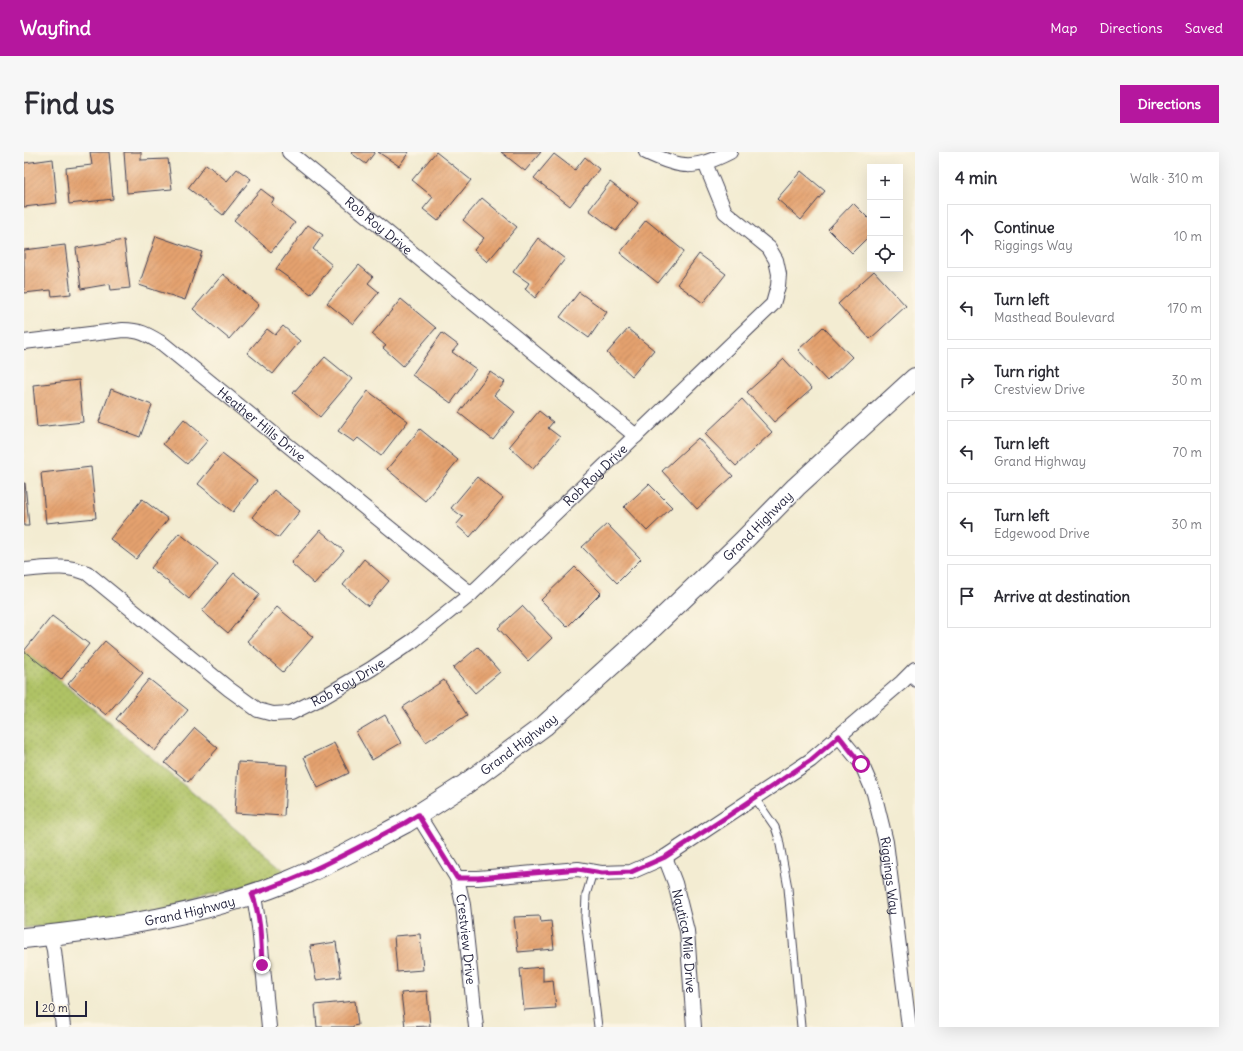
<!DOCTYPE html>
<meta charset="utf-8">
<style>
:root{--surface:#fff;--page:#f7f7f7;--text:#2b2b33;--muted:#7c7c81;--line:#e1e1e2;--accent:#b5179e}
body{margin:0;font-family:Delius,sans-serif;background:var(--page);color:var(--text)}
.controls{position:absolute;right:12px;top:12px;display:grid;overflow:hidden;border-radius:0px;box-shadow:0 4px 16px #0002}
.controls button{width:36px;height:36px;display:grid;place-items:center;padding:0;border:0;border-bottom:1px solid var(--line);background:var(--surface);color:var(--text);font:20px sans-serif}
.scale{position:absolute;left:12px;bottom:10px;width:51px;box-sizing:border-box;padding-left:4px;border:2px solid #22223b;border-top:0;font-size:11px;line-height:14px;white-space:nowrap;color:#22223b;-webkit-text-stroke:3px #fcf5e5;paint-order:stroke}
.stop{position:absolute;width:12px;height:12px;margin:-9px;border:3px solid #b5179e;border-radius:50%;background:#fff}
.stop.end{background:#b5179e;border-color:#fff;box-shadow:0 1px 4px #0008}
.list{margin:0;padding:0;list-style:none}
h2{display:flex;justify-content:space-between;align-items:center;height:52px;margin:0;padding:0 16px;font-size:17px}
h2 small{font-size:13px;font-weight:400;color:var(--muted)}
.list li{display:grid;grid-template-columns:26px 1fr auto;gap:12px;align-items:center;box-sizing:border-box;height:64px;margin:0 8px 8px;padding:0 8px;border:1px solid var(--line);border-radius:0px}
.list b{display:block;font-size:15px;white-space:nowrap}
.list p{margin:0;font-size:13px;white-space:nowrap;color:var(--muted)}
.list em{font-size:13px;font-style:normal;color:var(--muted)}
.icon{flex:none;width:22px;height:22px;fill:none;stroke:currentColor;stroke-width:2;stroke-linecap:round;stroke-linejoin:round}
.map{position:relative;flex:none;width:891px;height:875px;overflow:hidden;border-radius:0px}
header{display:flex;align-items:center;gap:24px;box-sizing:border-box;height:56px;padding:0 20px;background:var(--accent);color:#fff}
header strong{font-size:19px}
nav{display:flex;gap:22px;margin-inline-start:auto;font-size:14px}
.intro{display:flex;align-items:center;justify-content:space-between;box-sizing:border-box;height:96px;padding:0 24px}
h1{margin:0;font-size:28px}
.button{padding:10px 18px;border-radius:0px;background:var(--accent);color:#fff;font-size:14px;font-weight:700}
main{display:flex;gap:24px;padding:0 24px}
aside{flex:1;background:var(--surface);border-radius:0px;box-shadow:0 4px 16px #0002}
.map>svg:first-child{display:block}
</style>
<header>
<strong>Wayfind</strong>
<nav><a>Map</a><a>Directions</a><a>Saved</a></nav>
</header>
<div class="intro"><h1>Find us</h1><a class="button">Directions</a></div>
<main>
<div class="map">
<svg width="891" height="875" viewBox="0 0 891 875">
<defs>
<pattern id="grass-dots" width="8" height="8" patternUnits="userSpaceOnUse"><rect width="8" height="8" fill="#afc265"/><path d="M2 2h.1M6 6h.1" fill="none" stroke="#96a659" stroke-width="1.8" stroke-linecap="round"/></pattern>
<pattern id="building-hatch" width="6" height="6" patternUnits="userSpaceOnUse"><rect width="6" height="6" fill="#e4a16e"/><path d="M-1 1l2-2M0 6l6-6M5 7l2-2" fill="none" stroke="#c38a60"/></pattern>
</defs>
<rect width="100%" height="100%" fill="#fcf5e5"/>
<filter id="ink" filterUnits="userSpaceOnUse"><feTurbulence type="fractalNoise" baseFrequency=".025" numOctaves="2"/><feDisplacementMap in="SourceGraphic" scale="8" xChannelSelector="R" yChannelSelector="G"/><feConvolveMatrix kernelMatrix="1 2 1 2 8 2 1 2 1" color-interpolation-filters="sRGB"/></filter>
<filter id="wash" filterUnits="userSpaceOnUse"><feTurbulence type="fractalNoise" baseFrequency=".012" numOctaves="4" result="noise"/><feDisplacementMap in="SourceGraphic" scale="16" xChannelSelector="R" yChannelSelector="G"/><feGaussianBlur stdDeviation="0.9" result="paint"/><feColorMatrix in="noise" values="0 0 0 0 0 0 0 0 0 0 0 0 0 0 0 0 0 1.4 0 .05"/><feComposite in="paint" operator="in"/></filter>
<g filter="url(#wash)">
<rect width="100%" height="100%" fill="#f3ecd2"/>
<path fill="url(#grass-dots)" stroke="#687250" d="M 0,498 L 262,720 L 232,731 L 231,729 L 224,733 C 150,754 75,769 0,776 Z"/>
<g id="blocks">
<g fill="url(#building-hatch)">
<polygon points="66,0 85,0 89,47 45,52 42,16 68,13"/>
<polygon points="100,0 117,0 117,8 144,7 148,37 103,41"/>
<polygon points="328,0 351,0 342,12 327,1"/>
<polygon points="354,0 385,0 375,14"/>
<polygon points="412,0 447,28 414,69 399,57 409,45 388,28"/>
<polygon points="477,0 517,0 501,19"/>
<polygon points="530,2 551,18 561,5 575,17 546,54 510,26"/>
<polygon points="29,7 33,51 0,55 0,11"/>
<polygon points="182,12 203,29 213,17 227,27 199,63 164,36"/>
<polygon points="777,19 801,39 777,68 753,47"/>
<polygon points="586,30 614,51 592,79 565,58"/>
<polygon points="237,37 250,47 247,52 271,71 247,100 210,68"/>
<polygon points="458,46 493,75 463,110 450,98 460,86 439,68"/>
<polygon points="829,51 846,68 846,83 828,101 804,77"/>
<polygon points="622,68 660,99 634,131 596,101"/>
<polygon points="284,73 299,83 289,97 308,113 287,142 252,117"/>
<polygon points="132,84 178,100 161,148 115,133"/>
<polygon points="514,86 541,107 511,146 501,137 505,131 489,120"/>
<polygon points="100,88 106,136 87,138 86,132 57,137 52,96"/>
<polygon points="41,93 47,142 28,144 27,138 0,141 0,98"/>
<polygon points="675,102 702,122 679,151 653,132"/>
<polygon points="335,113 349,125 344,131 355,140 329,172 303,151"/>
<polygon points="850,119 882,154 846,187 814,152"/>
<polygon points="199,122 235,153 205,187 169,157"/>
<polygon points="555,140 583,160 565,186 536,165"/>
<polygon points="377,147 412,176 379,214 359,196 362,194 348,182"/>
<polygon points="259,174 276,189 249,222 223,201 243,177 251,183"/>
<polygon points="799,175 828,205 803,229 774,198"/>
<polygon points="604,177 630,198 608,224 583,201"/>
<polygon points="418,181 434,193 428,200 452,217 427,251 388,223"/>
<polygon points="301,205 328,227 296,265 269,241"/>
<polygon points="760,207 788,237 750,270 723,240"/>
<polygon points="466,220 481,230 470,243 491,260 469,288 435,261"/>
<polygon points="55,228 59,270 13,275 9,233"/>
<polygon points="87,237 128,253 116,285 75,270"/>
<polygon points="344,239 384,269 357,304 334,286 330,290 314,279"/>
<polygon points="718,247 748,280 712,314 681,282"/>
<polygon points="515,259 529,270 524,276 536,285 509,317 485,295"/>
<polygon points="160,267 184,288 163,312 139,292"/>
<polygon points="396,277 434,308 401,349 363,317"/>
<polygon points="674,286 709,324 673,357 638,319"/>
<polygon points="198,302 233,329 209,360 174,332"/>
<polygon points="67,315 72,366 22,371 17,321"/>
<polygon points="453,325 479,346 446,385 432,373 439,365 427,356"/>
<polygon points="0,331 1,331 5,374 0,374"/>
<polygon points="625,332 648,355 623,379 600,355"/>
<polygon points="250,338 276,359 254,386 228,365"/>
<polygon points="118,347 144,367 112,407 86,387"/>
<polygon points="583,372 617,407 593,431 558,395"/>
<polygon points="296,378 320,399 290,432 267,411"/>
<polygon points="155,381 194,412 165,447 127,416"/>
<polygon points="340,407 365,429 344,454 319,433"/>
<polygon points="551,415 577,441 543,475 517,448"/>
<polygon points="210,421 236,442 204,481 178,459"/>
<polygon points="498,454 528,486 504,509 474,476"/>
<polygon points="253,455 289,485 259,520 223,489"/>
<polygon points="28,464 65,492 37,528 0,499"/>
<polygon points="81,489 119,521 82,563 44,532"/>
<polygon points="454,495 476,520 451,541 429,516"/>
<polygon points="125,527 164,558 131,599 92,567"/>
<polygon points="420,528 443,563 402,590 379,555"/>
<polygon points="361,563 377,591 348,608 332,580"/>
<polygon points="171,576 194,596 164,630 141,611"/>
<polygon points="310,591 325,621 294,636 280,605"/>
<polygon points="214,610 263,613 260,664 211,661"/>
<polygon points="516,764 517,770 527,769 530,797 494,800 490,765"/>
<polygon points="396,782 399,818 373,820 370,784"/>
<polygon points="312,790 317,825 292,828 286,794"/>
<polygon points="519,815 519,829 529,828 532,856 500,858 496,817"/>
<polygon points="403,839 406,874 381,875 377,841"/>
<polygon points="331,849 334,873 329,874 329,875 293,875 291,853"/>
</g>
</g>
</g>
<g filter="url(#ink)">
<use href="#blocks" fill-opacity="0" stroke="#414052" stroke-width="1"/>
<g fill="none" stroke-linecap="round" stroke-linejoin="round">
<g stroke="#414052" stroke-width="9">
<g id="lane">
<polyline points="884,524 891,531"/>
<polyline points="731,646 751,675 755,687 764,736 777,875"/>
<polyline points="569,720 562,743 561,766 574,875"/>
</g>
</g>
<g stroke="#414052" stroke-width="16">
<g id="street">
<path id="s1" d="M 265,0 L 612,284"/>
<path d="M 622,0 C 657,17 671,18 706,0"/>
<path id="s2" d="M 0,190 L 99,178 C 117,178 124,183 139,192 L 447,442"/>
<path id="s3" d="M 0,418 C 24,416 40,412 63,421 L 205,537 L 234,558 L 249,562 L 267,561 L 301,544 L 347,517 L 390,488 L 447,442 L 749,152 L 754,134 L 755,122 L 752,108 L 745,96 L 701,60 L 681,11"/>
<path id="s4" d="M 815,584 L 837,611 L 850,641 L 862,690 L 885,875"/>
<path id="s5" d="M 394,663 L 433,726 L 439,753 L 452,875"/>
<path id="s6" d="M 641,705 L 651,731 L 663,779 L 670,875"/>
<polyline points="433,726 454,726 554,717 577,721 607,720 641,705 787,608 878,530 891,517"/>
<polyline points="228,742 231,750 235,775 245,875"/>
<polyline points="26,783 30,798 39,875"/>
</g>
</g>
<g stroke="#414052" stroke-width="22">
<g id="secondary">
<path id="s7" d="M 0,786 C 87,777 184,762 265,729 C 305,713 343,691 381,671 L 439,634 L 520,574 L 626,478 L 718,390 L 772,335 L 891,226"/>
</g>
</g>
<use href="#lane" stroke="#fff" stroke-width="7"/>
<use href="#street" stroke="#fff" stroke-width="14"/>
<use href="#secondary" stroke="#fff" stroke-width="20"/>
</g>
</g>
<g fill="none" stroke-linecap="round" stroke-linejoin="round" filter="url(#ink)">
<path stroke="#b5179e" stroke-width="5" d="M 238,813 C 237,790 237,764 228,742 C 282,725 331,697 381,671 L 394,663 L 433,726 L 454,726 L 554,717 L 578,721 L 607,720 L 641,705 L 704,664 L 787,608 L 815,584 L 837,612"/>
</g>
<g text-anchor="middle" stroke-width="4" stroke-linejoin="round" paint-order="stroke">
<g font-size="13" fill="#22223b" stroke="#fcf5e5">
<text dy="5" stroke="none"><textPath href="#s1" startOffset="116">Rob Roy Drive</textPath></text>
<text dy="5" stroke="none"><textPath href="#s2" startOffset="270">Heather Hills Drive</textPath></text>
<text dy="5" stroke="none"><textPath href="#s3" startOffset="705">Rob Roy Drive</textPath></text>
<text dy="5" stroke="none"><textPath href="#s7" startOffset="864">Grand Highway</textPath></text>
<text dy="5" stroke="none"><textPath href="#s3" startOffset="381">Rob Roy Drive</textPath></text>
<text dy="5" stroke="none"><textPath href="#s7" startOffset="540">Grand Highway</textPath></text>
<text dy="5" stroke="none"><textPath href="#s4" startOffset="152">Riggings Way</textPath></text>
<text dy="5" stroke="none"><textPath href="#s7" startOffset="168">Grand Highway</textPath></text>
<text dy="5" stroke="none"><textPath href="#s5" startOffset="136">Crestview Drive</textPath></text>
<text dy="5" stroke="none"><textPath href="#s6" startOffset="87">Nautica Mile Drive</textPath></text>
</g>
</g>
</svg>
<div class="controls">
<button>+</button>
<button>−</button>
<button><svg class="icon" aria-label="locate" viewBox="0 0 24 24"><circle cx="12" cy="12" r="6"/><path d="M12 2v4M12 18v4M2 12h4M18 12h4"/></svg></button>
</div>
<div class="scale">20 m</div>
<div class="stop" style="left:837px;top:612px"></div>
<div class="stop end" style="left:238px;top:813px"></div>
</div>
<aside>
<h2>4 min<small>Walk · 310 m</small></h2>
<ul class="list">
<li><svg class="icon" aria-label="ahead" viewBox="0 0 24 24"><path d="M12 20V5M6 11l6-6 6 6"/></svg><div><b>Continue</b><p>Riggings Way</p></div><em>10 m</em></li>
<li><svg class="icon" aria-label="left" viewBox="0 0 24 24"><path d="M17 20v-9H6M10 6l-5 5 5 5"/></svg><div><b>Turn left</b><p>Masthead Boulevard</p></div><em>170 m</em></li>
<li><svg class="icon" aria-label="right" viewBox="0 0 24 24"><path d="M7 20v-9h11M14 6l5 5-5 5"/></svg><div><b>Turn right</b><p>Crestview Drive</p></div><em>30 m</em></li>
<li><svg class="icon" aria-label="left" viewBox="0 0 24 24"><path d="M17 20v-9H6M10 6l-5 5 5 5"/></svg><div><b>Turn left</b><p>Grand Highway</p></div><em>70 m</em></li>
<li><svg class="icon" aria-label="left" viewBox="0 0 24 24"><path d="M17 20v-9H6M10 6l-5 5 5 5"/></svg><div><b>Turn left</b><p>Edgewood Drive</p></div><em>30 m</em></li>
<li><svg class="icon" aria-label="arrive" viewBox="0 0 24 24"><path d="M6 21V4h12l-3 4 3 4H6"/></svg><div><b>Arrive at destination</b></div></li>
</ul>
</aside>
</main>
